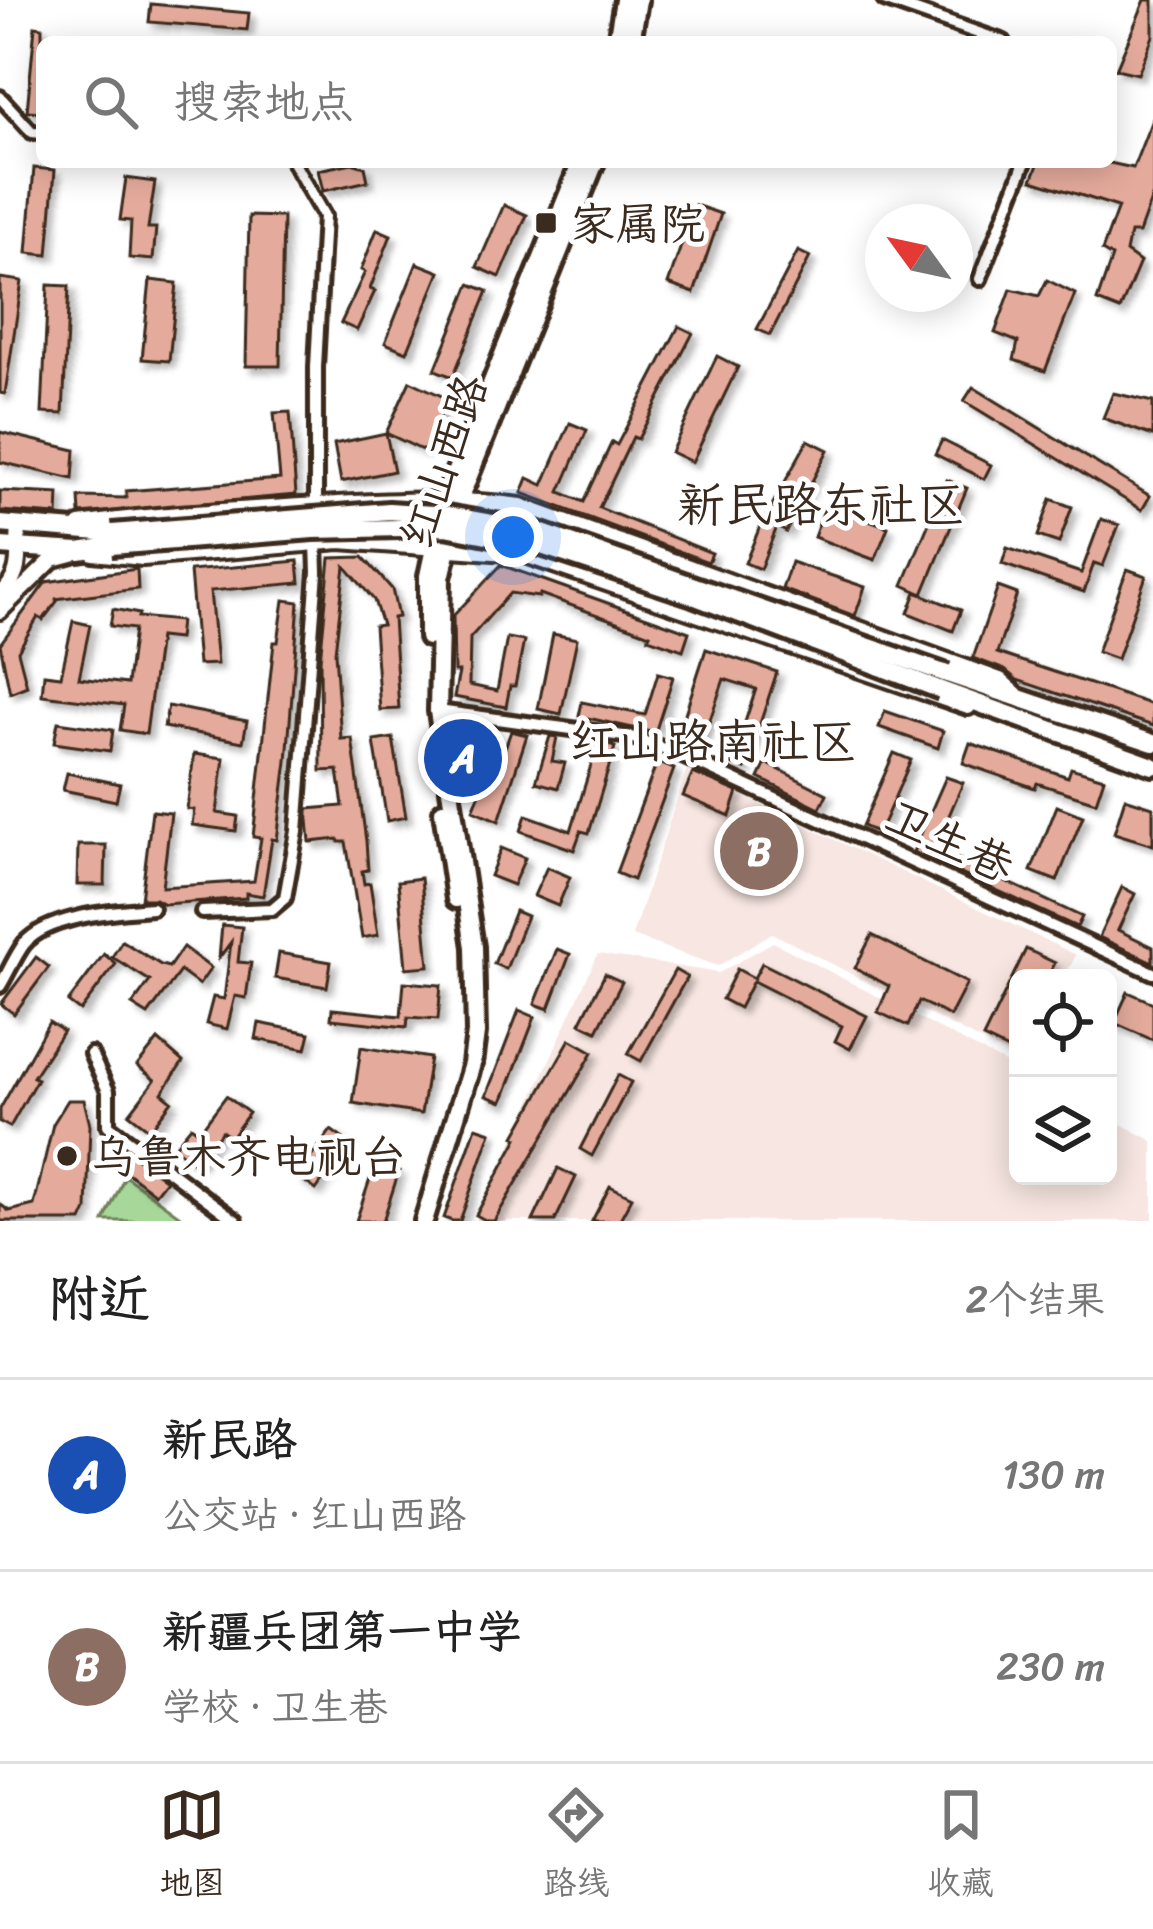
<!DOCTYPE html>
<html lang="zh">
<meta charset="utf-8">
<style>
:root{--surface:#fff;--page:#f6f6f6;--text:#222;--muted:#767676;--line:#e0e0e0;--accent:#3b2a1e}
body{margin:0;font-family:Sriracha,"LXGW WenKai TC",sans-serif;background:var(--page);color:var(--text)}
.controls{position:absolute;right:36px;bottom:36px;display:grid;overflow:hidden;border-radius:18px;box-shadow:0 6px 30px #0003}
.controls button{width:108px;height:108px;display:grid;place-items:center;padding:0;border:0;border-bottom:3px solid var(--line);background:var(--surface);color:var(--text);font:60px sans-serif}
.compass{position:absolute;left:865px;top:204px;width:108px;height:108px;border-radius:50%;background:var(--surface);box-shadow:0 6px 30px #0003;rotate:303deg}
.you{position:absolute;left:513px;top:537px;width:42px;height:42px;margin:-30px;border:9px solid #fff;border-radius:50%;background:#1a73e8;box-shadow:0 0 0 18px #1a73e833}
.badge{display:grid;place-items:center;width:78px;height:78px;border-radius:50%;background:var(--accent);color:#fff;font-size:39px;font-weight:700}
.pin{position:absolute;translate:-50% -50%;border:6px solid #fff;box-shadow:0 3px 12px #0006}
.list{margin:0;padding:0;list-style:none}
h2{display:flex;justify-content:space-between;align-items:center;height:156px;margin:0;padding:0 48px;font-size:51px}
h2 small{font-size:39px;font-weight:400;color:var(--muted)}
.list li{display:grid;grid-template-columns:78px 1fr auto;gap:36px;align-items:center;box-sizing:border-box;height:192px;padding:0 48px;border-top:3px solid var(--line)}
.list b{display:block;font-size:45px;white-space:nowrap}
.list p{margin:0;font-size:39px;white-space:nowrap;color:var(--muted)}
.list em{font-size:39px;font-style:normal;color:var(--muted)}
.icon{flex:none;width:66px;height:66px;fill:none;stroke:currentColor;stroke-width:2;stroke-linecap:round;stroke-linejoin:round}
.map{position:relative;flex:none;width:1153px;height:1221px;overflow:hidden}
.search{position:absolute;background:var(--surface);box-shadow:0 6px 30px #0003;left:36px;right:36px;top:36px;height:132px;display:flex;align-items:center;gap:30px;box-sizing:border-box;padding:0 42px;border-radius:18px;color:var(--muted);font-size:45px}
.sheet{height:540px;background:var(--surface)}
nav{display:flex;justify-content:space-around;align-items:center;box-sizing:border-box;height:168px;border-top:3px solid var(--line);background:var(--surface);font-size:33px;color:var(--muted)}
nav a{display:grid;justify-items:center;gap:6px}
nav .on{color:var(--accent)}
.map>svg:first-child{display:block}
</style>
<div class="map">
<svg width="1153" height="1221" viewBox="0 0 1153 1221">
<defs>
<filter id="shadow"><feDropShadow dx="5.5" dy="5.5" stdDeviation="3" flood-color="#0004"/></filter>
</defs>
<rect width="100%" height="100%" fill="#fff"/>
<filter id="ink" filterUnits="userSpaceOnUse"><feTurbulence type="fractalNoise" baseFrequency=".00833" numOctaves="2"/><feDisplacementMap in="SourceGraphic" scale="24" xChannelSelector="R" yChannelSelector="G"/><feConvolveMatrix kernelMatrix="1 2 1 2 8 2 1 2 1" color-interpolation-filters="sRGB"/></filter>
<g filter="url(#ink)">
<g fill="#f7e6e1">
<polygon points="687,769 1076,955 1064,978 1018,978 1018,1060 772,933 718,966 632,936"/>
<polygon points="773,942 1018,1070 1018,1176 1108,1176 1108,1117 1153,1141 1153,1221 476,1221 598,954 719,973"/>
</g>
<polygon fill="#a7d89a" stroke="#71815c" stroke-width="3" points="125,1176 187,1221 104,1221"/>
<g fill="#e4ab9c" stroke="#3b2a1e" stroke-width="3" filter="url(#shadow)">
<polygon points="1145,0 1153,0 1153,36 1138,74 1116,69"/>
<polygon points="151,4 249,13 247,30 149,22"/>
<polygon points="35,26 42,27 42,112 27,111"/>
<polygon points="1153,117 1153,194 1139,233 1130,233 1126,252 1140,262 1120,310 1097,301 1112,257 1102,251 1118,207 1032,180 1039,162 1105,162 1133,168"/>
<polygon points="352,163 365,167 368,181 323,191 318,170"/>
<polygon points="34,168 55,170 48,255 27,253"/>
<polygon points="126,178 155,182 148,228 156,228 153,260 129,258 131,221 120,220"/>
<polygon points="504,205 527,215 500,277 477,267"/>
<polygon points="695,205 721,214 694,293 668,284"/>
<polygon points="249,216 283,217 280,366 246,366"/>
<polygon points="377,229 391,235 370,289 375,291 357,330 341,323 365,272 361,270"/>
<polygon points="798,251 810,257 770,335 757,329"/>
<polygon points="417,263 440,272 407,352 385,343"/>
<polygon points="0,278 22,281 5,394 0,393"/>
<polygon points="150,280 177,283 169,361 142,359"/>
<polygon points="1047,280 1075,294 1045,371 1014,360 1018,342 995,333 1011,289 1039,296"/>
<polygon points="470,284 488,291 453,377 435,370"/>
<polygon points="48,285 69,286 63,414 42,413"/>
<polygon points="679,326 693,333 638,439 633,437 599,508 712,553 708,562 522,493 528,478 543,485 570,423 587,430 560,492 584,502 612,442 617,445"/>
<polygon points="717,356 738,367 692,462 671,452"/>
<polygon points="410,381 448,399 424,451 386,433"/>
<polygon points="973,387 1150,496 1142,510 964,401"/>
<polygon points="1113,393 1153,402 1153,436 1103,418"/>
<polygon points="290,412 296,495 80,514 79,497 126,498 126,491 280,479 274,413"/>
<polygon points="0,432 75,450 73,479 0,462"/>
<polygon points="386,433 394,471 341,482 334,444"/>
<polygon points="808,440 828,450 786,532 777,527 760,569 745,563 759,529"/>
<polygon points="942,440 991,465 984,479 935,454"/>
<polygon points="947,480 967,488 923,594 903,585"/>
<polygon points="0,491 59,494 58,515 0,511"/>
<polygon points="1051,499 1072,507 1059,543 1038,536"/>
<polygon points="826,504 888,527 875,560 814,537"/>
<polygon points="1101,519 1119,525 1103,566 1094,563 1084,592 1002,564 1007,548 1081,573"/>
<polygon points="363,557 392,589 398,617 393,618 399,709 380,710 374,626 382,625 374,600 345,566 335,652 341,739 352,738 366,841 368,870 362,871 364,884 370,883 378,935 362,938 346,842 339,842 338,839 310,842 308,820 308,809 343,806 338,770 321,771 320,661 330,558"/>
<polygon points="298,561 300,583 210,591 217,664 198,665 190,571"/>
<polygon points="791,562 865,587 855,616 782,589"/>
<polygon points="501,565 689,632 683,650 648,638 650,634 540,594 539,597 510,593 470,638 469,685 497,691 507,638 524,641 515,686 510,686 506,707 454,697 459,672 454,672 453,616"/>
<polygon points="137,569 138,589 55,599 58,600 43,620 38,617 18,651 27,686 10,693 0,644 46,582"/>
<polygon points="1127,569 1146,576 1117,659 1097,652"/>
<polygon points="998,587 1017,594 997,653 1153,705 1153,726 1017,680 1005,670 973,658"/>
<polygon points="916,592 961,610 953,631 908,613"/>
<polygon points="284,600 299,602 287,761 277,840 272,839 263,896 246,893 246,898 164,904 155,899 141,899 152,811 171,813 162,887 254,881 261,838 253,837 274,642 278,642"/>
<polygon points="113,609 139,614 138,617 180,621 178,639 159,637 146,734 120,730 124,705 42,695 44,674 61,676 73,621 90,625 79,678 127,684 134,629 110,626"/>
<polygon points="553,634 577,639 561,714 538,709"/>
<polygon points="706,649 777,672 745,769 731,764 756,689 724,679 702,743 678,735"/>
<polygon points="658,673 673,677 655,733 579,716 582,702 645,715"/>
<polygon points="168,706 247,721 243,742 164,727"/>
<polygon points="885,711 943,731 938,748 879,727"/>
<polygon points="58,722 113,730 110,751 54,743"/>
<polygon points="511,731 527,735 499,821 473,810 489,771 471,763 477,749 501,759"/>
<polygon points="550,736 557,737 552,761 565,763 558,788 536,782"/>
<polygon points="393,738 406,817 387,821 374,741"/>
<polygon points="598,742 615,747 589,833 581,831 574,850 521,831 526,815 571,831"/>
<polygon points="970,743 1068,777 1071,768 1104,778 1096,802 1037,783 1035,788 963,763"/>
<polygon points="894,753 911,760 879,833 862,826"/>
<polygon points="194,754 224,758 217,813 238,816 236,831 192,825 194,810 187,809"/>
<polygon points="657,762 674,769 633,880 616,873"/>
<polygon points="766,763 827,794 820,808 759,778"/>
<polygon points="67,773 120,784 116,801 63,790"/>
<polygon points="693,773 738,792 730,816 683,796"/>
<polygon points="946,777 963,783 935,848 1082,917 1077,927 913,852"/>
<polygon points="1125,798 1153,807 1153,845 1114,833"/>
<polygon points="1057,806 1083,816 1057,881 1031,871"/>
<polygon points="78,845 106,845 105,885 77,885"/>
<polygon points="501,848 525,858 513,885 490,876"/>
<polygon points="547,867 570,877 558,906 534,896"/>
<polygon points="421,878 429,966 406,968 398,881"/>
<polygon points="1122,887 1135,894 1118,930 1153,947 1153,962 1099,937"/>
<polygon points="515,911 527,916 506,969 494,964"/>
<polygon points="222,925 242,927 238,962 251,963 246,998 235,996 227,1029 206,1024 213,997 224,999 231,942 219,958"/>
<polygon points="872,935 967,983 950,1016 919,1001 908,1026 878,1012 889,986 855,968"/>
<polygon points="122,941 161,965 169,967 183,947 211,968 199,985 180,971 148,1015 132,1005 150,981 112,957"/>
<polygon points="557,949 570,954 549,1009 535,1004"/>
<polygon points="1026,949 1055,963 1047,978 1018,978 1018,1039 1012,1052 983,1038"/>
<polygon points="279,953 331,962 327,987 275,978"/>
<polygon points="104,954 116,964 80,1011 68,1002"/>
<polygon points="36,957 49,967 14,1014 1,1004"/>
<polygon points="762,963 867,1016 850,1049 835,1041 842,1026 753,981 739,1008 722,999 737,969 754,978"/>
<polygon points="675,970 687,977 641,1061 628,1054"/>
<polygon points="605,974 622,982 597,1031 580,1023"/>
<polygon points="404,982 441,985 438,1019 408,1017 407,1027 331,1019 332,1009 401,1016"/>
<polygon points="1128,992 1153,1003 1153,1040 1114,1023"/>
<polygon points="519,1010 535,1017 502,1102 486,1096"/>
<polygon points="49,1022 63,1031 33,1077 37,1079 10,1127 0,1122 0,1109"/>
<polygon points="259,1023 310,1033 306,1049 256,1039"/>
<polygon points="570,1039 593,1052 494,1221 487,1221 476,1215 518,1138 515,1136"/>
<polygon points="158,1040 183,1062 162,1093 172,1101 150,1130 129,1114 155,1080 137,1066"/>
<polygon points="361,1047 430,1058 421,1114 353,1103"/>
<polygon points="618,1075 631,1082 592,1156 580,1149"/>
<polygon points="226,1096 249,1113 231,1138 222,1131 196,1164 174,1147 191,1126 199,1132"/>
<polygon points="68,1100 84,1100 90,1125 87,1210 82,1221 0,1221 0,1204 9,1211 34,1205 53,1124"/>
<polygon points="476,1127 491,1132 460,1221 452,1221 444,1218"/>
<polygon points="331,1130 349,1143 316,1190 297,1176"/>
<polygon points="119,1145 166,1180 155,1194 109,1159"/>
<polygon points="375,1164 399,1171 383,1221 356,1221"/>
<polygon points="558,1168 576,1177 555,1221 533,1221"/>
<polygon points="610,1186 632,1197 619,1221 592,1221"/>
</g>
<g fill="none" stroke-linecap="round" stroke-linejoin="round">
<g stroke="#3b2a1e" stroke-width="20">
<g id="minor">
<polyline points="884,0 1004,42"/>
<polyline points="0,97 32,132 42,133"/>
<polyline points="293,162 324,216 316,367 316,506"/>
<polyline points="980,279 1025,162"/>
<polyline points="438,711 631,737 678,754 1153,973"/>
<polyline points="202,912 272,909 285,898 297,831 317,572 316,543"/>
<path d="M 0,986 C 8,973 15,956 24,944 C 48,915 117,911 152,908"/>
<polyline points="91,1054 108,1091 108,1125 236,1221"/>
</g>
</g>
<g stroke="#3b2a1e" stroke-width="22">
<g id="tertiary">
<path d="M 80,525 C 154,514 227,511 301,506 C 377,502 445,496 521,506 L 1000,680 L 1016,694"/>
<polyline points="93,553 143,558 340,541 522,554 968,707"/>
<path d="M 0,596 C 25,570 16,558 19,525"/>
<polyline points="0,611 53,559 72,554"/>
</g>
</g>
<g stroke="#3b2a1e" stroke-width="26">
<g id="secondary">
<polyline points="617,42 624,0"/>
<polyline points="631,42 638,0"/>
<polyline points="0,524 112,533"/>
<polyline points="0,546 79,551 111,546"/>
<polyline points="428,637 428,576 445,498 581,162"/>
<polyline points="947,674 1153,743"/>
<polyline points="941,690 1153,766"/>
<polyline points="443,811 456,899"/>
<polyline points="424,1221 472,1064 476,1033 474,947 438,711 441,578 460,498 595,162"/>
</g>
</g>
<use href="#minor" stroke="#fff" stroke-width="10"/>
<use href="#tertiary" stroke="#fff" stroke-width="14"/>
<use href="#secondary" stroke="#fff" stroke-width="16"/>
<g stroke="#3b2a1e" stroke-width="26" stroke-linecap="butt">
<g id="secondary-bridge">
<polyline points="112,533 389,511 447,515 537,531 947,674"/>
<polyline points="111,546 313,530 446,527 538,545 693,596 941,690"/>
</g>
</g>
<use href="#secondary-bridge" stroke="#fff" stroke-width="16"/>
</g>
</g>
<g fill="#3b2a1e" stroke="#fff" stroke-width="4.5">
<rect x="534" y="211" width="24" height="24" rx="6"/>
<circle cx="67" cy="1156" r="12"/>
</g>
<g text-anchor="middle" stroke-width="10" stroke-linejoin="round" paint-order="stroke">
<g font-size="45" fill="#3b2a1e" stroke="#fff" text-anchor="start">
<text x="570" y="239">家属院</text>
<text x="91" y="1172">乌鲁木齐电视台</text>
</g>
<g font-size="45" fill="#3b2a1e" stroke="#fff">
<text transform="translate(443 461) rotate(-71)" y="16">红山西路</text>
<text transform="translate(950 840) rotate(25)" y="16">卫生巷</text>
</g>
<g font-size="48" fill="#3b2a1e" stroke="#fff">
<text x="821" y="521">新民路东社区</text>
<text x="713" y="758">红山路南社区</text>
</g>
</g>
</svg>
<div class="controls">
<button><svg class="icon" aria-label="locate" viewBox="0 0 24 24"><circle cx="12" cy="12" r="6"/><path d="M12 2v4M12 18v4M2 12h4M18 12h4"/></svg></button>
<button><svg class="icon" aria-label="layers" viewBox="0 0 24 24"><path d="M12 4l9 5-9 5-9-5zM3 14l9 5 9-5"/></svg></button>
</div>
<svg class="compass" viewBox="-18 -18 36 36"><path d="M0-13l5 13h-10z" fill="#e53935"/><path d="M0 13l5-13h-10z" fill="#767676"/></svg>
<div class="you"></div>
<div class="pin badge" style="left:463px;top:758px;background:#1a4fb4">A</div>
<div class="pin badge" style="left:759px;top:851px;background:#8d6e63">B</div>
<div class="search"><svg class="icon" aria-label="search" viewBox="0 0 24 24"><circle cx="10" cy="10" r="6"/><path d="M15 15l6 6"/></svg>搜索地点</div>
</div>
<section class="sheet">
<h2>附近<small>2个结果</small></h2>
<ul class="list">
<li><span class="badge" style="background:#1a4fb4">A</span><div><b>新民路</b><p>公交站 · 红山西路</p></div><em>130 m</em></li>
<li><span class="badge" style="background:#8d6e63">B</span><div><b>新疆兵团第一中学</b><p>学校 · 卫生巷</p></div><em>230 m</em></li>
</ul>
</section>
<nav>
<a class="on"><svg class="icon" aria-label="map" viewBox="0 0 24 24"><path d="M3 6l6-2 6 2 6-2v14l-6 2-6-2-6 2zM9 4v14M15 6v14"/></svg>地图</a>
<a><svg class="icon" aria-label="directions" viewBox="0 0 24 24"><path d="M12 3l9 9-9 9-9-9zM9 14v-3h6M13 9l2 2-2 2"/></svg>路线</a>
<a><svg class="icon" aria-label="saved" viewBox="0 0 24 24"><path d="M7 4h10v16l-5-4-5 4z"/></svg>收藏</a>
</nav>
